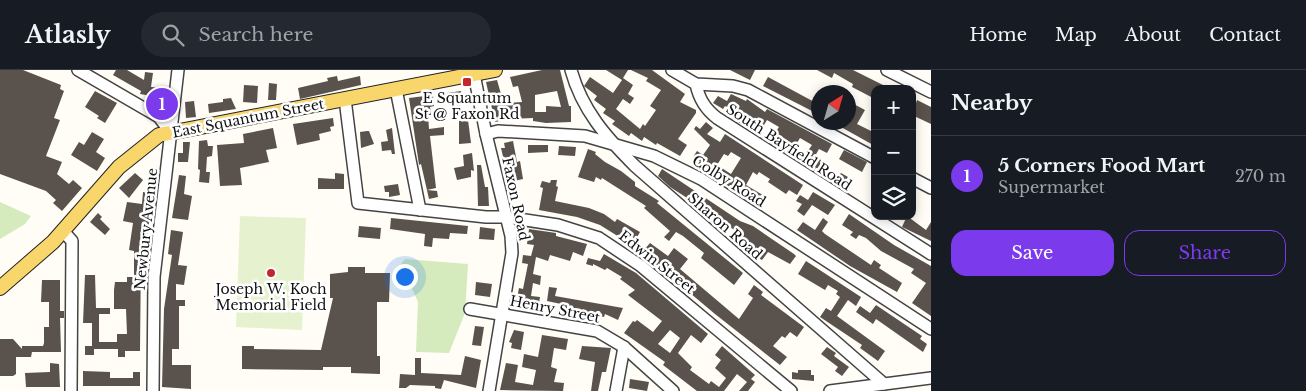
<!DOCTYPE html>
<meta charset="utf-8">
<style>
:root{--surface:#171b24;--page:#242831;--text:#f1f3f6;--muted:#9ea1a6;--line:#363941;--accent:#7c3aed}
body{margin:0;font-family:"Libre Baskerville",serif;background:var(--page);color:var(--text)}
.controls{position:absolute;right:15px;top:15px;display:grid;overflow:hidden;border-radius:10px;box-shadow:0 2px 12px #0003}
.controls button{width:45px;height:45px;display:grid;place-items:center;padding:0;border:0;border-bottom:1px solid var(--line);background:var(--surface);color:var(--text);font:25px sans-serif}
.compass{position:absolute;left:811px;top:15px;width:45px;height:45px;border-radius:50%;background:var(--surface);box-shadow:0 2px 12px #0003;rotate:37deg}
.you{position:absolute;left:404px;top:206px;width:18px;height:18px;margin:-12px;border:4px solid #fff;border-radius:50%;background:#1a73e8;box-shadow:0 0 0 8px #1a73e833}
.badge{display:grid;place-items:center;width:32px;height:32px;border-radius:50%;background:var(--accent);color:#fff;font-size:16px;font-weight:700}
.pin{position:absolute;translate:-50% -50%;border:2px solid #fff;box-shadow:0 1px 5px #0006}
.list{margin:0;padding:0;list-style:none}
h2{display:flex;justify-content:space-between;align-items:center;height:65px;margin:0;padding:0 20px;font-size:21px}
h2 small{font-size:16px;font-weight:400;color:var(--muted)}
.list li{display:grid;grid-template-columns:32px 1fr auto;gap:15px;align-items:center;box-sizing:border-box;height:80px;padding:0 20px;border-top:1px solid var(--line)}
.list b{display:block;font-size:19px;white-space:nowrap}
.list p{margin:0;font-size:16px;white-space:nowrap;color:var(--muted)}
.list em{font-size:16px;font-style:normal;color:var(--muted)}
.actions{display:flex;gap:10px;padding:15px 20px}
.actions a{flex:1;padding:11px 0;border:1px solid var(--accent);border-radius:15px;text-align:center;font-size:18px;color:var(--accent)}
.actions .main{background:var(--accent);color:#fff}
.icon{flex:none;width:28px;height:28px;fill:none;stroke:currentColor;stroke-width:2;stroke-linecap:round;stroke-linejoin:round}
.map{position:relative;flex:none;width:931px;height:321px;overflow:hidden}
header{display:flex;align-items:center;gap:30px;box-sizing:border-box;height:70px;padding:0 25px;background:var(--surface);border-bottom:1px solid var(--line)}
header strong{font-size:24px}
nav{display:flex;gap:28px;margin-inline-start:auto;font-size:18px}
.search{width:350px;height:45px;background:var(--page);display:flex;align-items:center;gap:12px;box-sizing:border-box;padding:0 18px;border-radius:28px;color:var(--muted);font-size:19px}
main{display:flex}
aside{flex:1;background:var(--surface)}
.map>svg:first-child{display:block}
</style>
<header>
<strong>Atlasly</strong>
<div class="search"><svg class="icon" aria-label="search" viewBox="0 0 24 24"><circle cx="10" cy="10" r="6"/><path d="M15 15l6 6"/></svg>Search here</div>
<nav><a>Home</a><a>Map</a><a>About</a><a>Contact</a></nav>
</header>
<main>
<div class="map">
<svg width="931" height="321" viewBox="0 0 931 321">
<rect width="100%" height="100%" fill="#fffdf5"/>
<g fill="#d5ebbd">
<polygon points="0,132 31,146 25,154 0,169"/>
<polygon points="405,189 468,194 465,243 449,283 416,282 418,232 401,194"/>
</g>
<polygon fill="#e6f2cf" points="240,146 306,148 302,260 236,257"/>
<g fill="#5a524d" fill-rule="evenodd">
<polygon points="0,0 23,0 61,15 60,19 64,21 54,48 60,50 46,86 62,92 57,104 69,114 73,110 82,118 62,141 53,133 56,130 46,121 0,104"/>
<polygon points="116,0 127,0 144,10 145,2 153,3 151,17 164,18 166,38 162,39 151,31 152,26 140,24 141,21 113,5"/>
<path d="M 542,0 L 560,0 L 569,36 L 571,36 L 571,52 L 546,53 L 533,51 L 533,48 L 510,49 L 495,52 L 486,12 L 497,10 L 501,24 L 505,23 L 507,33 L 522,32 L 518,16 L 513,17 L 510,7 ZM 557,21 L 561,37 L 546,36 L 546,42 L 535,42 L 535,25 Z"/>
<polygon points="606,0 628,0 623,8 633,15 628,24 634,28 630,34 623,29 616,39 640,59 643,54 645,56 656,40 650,36 661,20 646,11 648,8 631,0 652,0 685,24 680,32 696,40 696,43 678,69 687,75 680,86 657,73 656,75 644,67 642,71 631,63 629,66 612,54 615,51 603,43 606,39 594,30 597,26 584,16 590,7 613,23 622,10"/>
<polygon points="730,0 755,0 750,10"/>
<polygon points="817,0 853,0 891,19 875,19 875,29 852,17 853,14 834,3 832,8"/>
<polygon points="337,6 338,11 360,6 361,15 300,29 298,18 328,11 327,8"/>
<polygon points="768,7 818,34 818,44 763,16"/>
<polygon points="269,13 277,14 276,30 268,30"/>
<polygon points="244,15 258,16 257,33 243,32"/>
<polygon points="95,21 117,33 105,53 97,48 99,46 85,37"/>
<polygon points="461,21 462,35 449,36 447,23"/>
<path d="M 731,24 L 746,31 L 747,29 L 765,42 L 767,39 L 832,74 L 827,83 L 819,79 L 815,86 L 830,96 L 829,99 L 839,105 L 841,103 L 848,107 L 841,118 L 777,77 L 780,72 L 772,67 L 779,57 L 767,50 L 758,65 L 734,49 L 737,44 L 725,36 L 723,39 L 713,33 L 718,26 L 727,31 ZM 800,68 L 812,75 L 805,85 L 794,78 Z"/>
<polygon points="433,25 434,36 430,37 431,45 428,45 429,59 444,57 444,65 430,66 436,118 427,120 437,121 438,127 429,129 421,94 419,95 418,88 409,28"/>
<polygon points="231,28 236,39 209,43 208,34 223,32 223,29"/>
<polygon points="917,30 931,37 931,54 912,45"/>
<polygon points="194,31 196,47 186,48 185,32"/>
<polygon points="848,31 865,40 857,54 875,63 875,76 832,52 848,52"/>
<polygon points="333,48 334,56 330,57 331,61 319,64 320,70 297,75 293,54"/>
<polygon points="468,50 471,73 459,74 459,51"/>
<path d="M 706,52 L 713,58 L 707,64 L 720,72 L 725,64 L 803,115 L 797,125 L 789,120 L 786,124 L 768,112 L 770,109 L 759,102 L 757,105 L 753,102 L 746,115 L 766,127 L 760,136 L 697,96 L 700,91 L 693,87 L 697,81 L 703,85 L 710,75 L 694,59 L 696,56 L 700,59 ZM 731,82 L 741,88 L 731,104 L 717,95 L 724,84 L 728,86 Z"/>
<polygon points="273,58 277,78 266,80 269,92 240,98 242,115 220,116 217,75 244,73 243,64"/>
<polygon points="392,58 395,84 392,84 391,80 382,81 381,72 388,71 386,60"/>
<polygon points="367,61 369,61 374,74 361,78 360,62"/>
<polygon points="92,62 104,69 96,82 105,88 97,101 71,85 79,72 84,75"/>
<polygon points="207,70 208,76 213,76 212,86 207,87 206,102 210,102 209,113 199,112 200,100 198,99 199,71"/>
<polygon points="513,71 517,92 520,91 523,109 509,112 501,78 505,78 504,73"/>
<polygon points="183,72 190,72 188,92 178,92 178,83 183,83"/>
<polygon points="528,75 548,75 548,82 528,83"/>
<polygon points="559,76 576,77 575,86 558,85"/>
<polygon points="588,79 596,82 595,84 605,92 621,101 635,112 635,116 659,131 657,133 743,203 734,215 701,188 704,183 683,166 676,162 669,171 664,167 670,161 644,138 646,136 602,108 601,110 596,107 594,112 578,107"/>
<polygon points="844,80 867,92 862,102 839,89"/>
<polygon points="472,83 474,101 471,100 471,107 457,110 454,98 464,96 463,85"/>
<polygon points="477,95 481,95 485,117 488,117 489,136 478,136"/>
<polygon points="662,99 740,151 753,156 794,184 796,186 790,194 768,182 762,190 737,175 735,173 741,164 728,156 723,162 717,158 715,156 720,149 670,117 658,106"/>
<polygon points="135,103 143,110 129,128 119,118"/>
<polygon points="335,103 344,104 344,119 318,119 318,108 335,109"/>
<polygon points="179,105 186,106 184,124 192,126 188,150 172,148"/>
<polygon points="551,110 557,110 556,116 558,117 555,131 589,138 604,144 615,152 617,149 640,162 636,169 627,165 624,170 600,155 577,147 539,140 543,118 540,117 542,111 550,113"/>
<polygon points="398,114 400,125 389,127 389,122 385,122 384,116"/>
<polygon points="143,122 152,123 150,136 152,136 144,182 141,182 140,281 125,281 125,287 118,287 118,279 94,279 94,285 85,285 85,276 92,276 92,253 83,253 85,205 95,205 96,238 110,238 110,244 99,244 99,272 117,272 117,264 127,264 126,239 114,239 114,220 115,212 127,212 127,207 134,207 134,181 129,180 133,153 123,151 127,132 142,134"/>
<polygon points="813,122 835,135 828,145 812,135 804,146 797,141 802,134 796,131 800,125 808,130"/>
<polygon points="98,143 102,147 100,149 110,159 105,165 90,152"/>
<polygon points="849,144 894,175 931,196 931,246 912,233 926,213 911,203 914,199 881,181 866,168 859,165 856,169 850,165 853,162 842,155"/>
<polygon points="907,146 926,160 931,152 931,171 902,157"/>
<polygon points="391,148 468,156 467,164 450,163 449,169 433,168 432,177 424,176 425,164 390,159"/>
<polygon points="823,148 828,152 822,161 825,164 871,195 874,190 881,195 879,198 902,213 897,222 850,196 797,160 803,152 815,160"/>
<polygon points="359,156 381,158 380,169 358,167"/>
<polygon points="480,157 495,159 494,170 479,169"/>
<polygon points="529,159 556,163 556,166 587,174 583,186 573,182 570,191 550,185 548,191 536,187 533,204 541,206 540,215 533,213 531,226 540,227 539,233 530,231 529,235 516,233 519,218 523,219 528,194 522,193 523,185 531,186 534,175 527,174"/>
<polygon points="171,160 183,162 178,195 187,196 184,215 176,214 176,230 185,230 185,236 179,236 179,279 172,279 172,295 191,295 191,319 162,317 164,239 172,185 168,184"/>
<polygon points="650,173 668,186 674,178 688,189 680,199 739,249 753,228 748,224 754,215 763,222 761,225 804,257 797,267 790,262 785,268 782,266 773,276 787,287 780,295 715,244 653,192 655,189 644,180"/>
<path d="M 604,184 L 636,203 L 708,264 L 701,273 L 691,265 L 678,283 L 692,297 L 690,300 L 709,314 L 711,311 L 719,317 L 726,308 L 715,298 L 721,290 L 715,285 L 722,276 L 755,305 L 751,309 L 755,312 L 748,321 L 739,321 L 747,312 L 737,304 L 724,321 L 697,321 L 663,295 L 665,292 L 624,263 L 633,251 L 635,252 L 637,250 L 653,262 L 662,251 L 628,225 L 635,220 L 620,209 L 622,207 L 607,198 L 605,200 L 593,194 L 593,196 L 586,194 L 588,188 L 600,191 ZM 670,260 L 680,268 L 670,283 L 658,274 Z"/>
<polygon points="806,191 861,227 856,236 848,230 837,246 885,281 878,291 860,278 862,275 820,247 826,238 831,241 840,227 836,224 838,221 828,215 825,220 798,204"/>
<polygon points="348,197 365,197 365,203 390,203 389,232 377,232 377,286 380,286 380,304 351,303 351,297 323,297 323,300 242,299 242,276 254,276 254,279 321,280 333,228 330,228 330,204 348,202"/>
<polygon points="42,210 60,210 60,241 64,241 64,248 60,248 61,282 32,282 31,287 16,287 16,304 13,306 0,306 0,269 13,269 22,279 22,276 43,276 44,273 44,257 49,257 49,232 41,232"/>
<polygon points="476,212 492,214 490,227 475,225"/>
<polygon points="549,217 557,218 555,226 623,238 618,250 605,244 604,247 560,238 561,234 547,231"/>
<polygon points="876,235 922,266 920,269 927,274 923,282 876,249 873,254 856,242 860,236 870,243"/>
<polygon points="475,256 484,257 481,276 472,275"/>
<polygon points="514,260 524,262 521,280 511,278 512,273 509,272"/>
<polygon points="542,265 568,269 566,280 554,278 551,297 557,299 554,312 564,313 563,321 500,320 506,293 518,295 515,312 533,315 536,300 522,297 524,284 538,287"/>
<polygon points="582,276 611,278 606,302 602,302 598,321 591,321 595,292 579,289"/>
<polygon points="827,277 836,283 834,286 849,297 842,306 835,301 838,297 821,284"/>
<polygon points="465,286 481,290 476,318 444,310 441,319 435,318 435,316 410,315 406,318 399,318 400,304 415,305 415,288 421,288 421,303 461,305"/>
<polygon points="50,293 59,294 60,317 26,317 25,303 50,302"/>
<polygon points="798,300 811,300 811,305 814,305 814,311 792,309 792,302 798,303"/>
<polygon points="83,301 110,302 110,308 133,308 133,302 140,302 140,316 83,316"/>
<polygon points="630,309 649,312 647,321 629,318"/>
</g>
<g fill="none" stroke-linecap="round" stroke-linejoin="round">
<g stroke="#444" stroke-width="14">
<g id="minor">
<polyline points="78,0 159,47 171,63"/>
<path d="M 571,0 C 582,40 606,67 635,96 L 884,314"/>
<polyline points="672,0 696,14 733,16 748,20 875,88"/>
<polyline points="887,0 931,22"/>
<polyline points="474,4 486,64 511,166 512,183 489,321"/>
<path d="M 696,14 C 699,29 705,39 717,48 L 931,184"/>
<polyline points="396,19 420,140"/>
<polyline points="345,29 358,133 486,147 506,147 558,155 599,168 641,196 791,321"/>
<polyline points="486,64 498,61 585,66 654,86 701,109 931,259"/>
<polyline points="912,108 931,118"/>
<polyline points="63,161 72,171 71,321"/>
<polyline points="470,239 597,261 624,277 673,321"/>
<polyline points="153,321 154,207 178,0"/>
<polyline points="616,321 624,277"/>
<polyline points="830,321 931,308"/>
</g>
</g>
<g stroke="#222" stroke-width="16">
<polyline id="major" points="0,218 53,172 119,97 159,65 495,0"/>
</g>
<use href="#minor" stroke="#fff" stroke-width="11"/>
<use href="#major" stroke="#f9d66b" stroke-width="14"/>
</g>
<g fill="#c4262e" stroke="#fff" stroke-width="2">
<rect x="462" y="7" width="10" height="10" rx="2.5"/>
<circle cx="271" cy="203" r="5"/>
</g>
<g text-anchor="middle" stroke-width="5" stroke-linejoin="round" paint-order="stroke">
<g font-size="14" fill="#111" stroke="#fff">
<text x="467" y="33">E Squantum<tspan x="467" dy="16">St @ Faxon Rd</tspan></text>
<text x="271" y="224">Joseph W. Koch<tspan x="271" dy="16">Memorial Field</tspan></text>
</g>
<g font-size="14" fill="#111" stroke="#fff">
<text transform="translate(248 48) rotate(-11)" y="5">East Squantum Street</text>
<text transform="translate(789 77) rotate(33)" y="5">South Bayfield Road</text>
<text transform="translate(729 111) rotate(32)" y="5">Colby Road</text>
<text transform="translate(516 129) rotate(78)" y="5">Faxon Road</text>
<text transform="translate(725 156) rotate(41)" y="5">Sharon Road</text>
<text transform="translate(146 159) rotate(-84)" y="5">Newbury Avenue</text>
<text transform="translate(657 192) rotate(38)" y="5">Edwin Street</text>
<text transform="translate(555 239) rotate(11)" y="5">Henry Street</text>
</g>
</g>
</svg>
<div class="controls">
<button>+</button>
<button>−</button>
<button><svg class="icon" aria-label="layers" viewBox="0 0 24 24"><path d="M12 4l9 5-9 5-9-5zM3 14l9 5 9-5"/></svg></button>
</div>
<svg class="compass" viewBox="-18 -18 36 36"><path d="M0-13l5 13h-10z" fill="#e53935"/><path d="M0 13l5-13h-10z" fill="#9ea1a6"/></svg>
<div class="you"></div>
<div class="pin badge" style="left:162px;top:34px">1</div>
</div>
<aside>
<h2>Nearby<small></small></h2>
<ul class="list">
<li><span class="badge">1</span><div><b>5 Corners Food Mart</b><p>Supermarket</p></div><em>270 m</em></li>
</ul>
<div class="actions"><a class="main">Save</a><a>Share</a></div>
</aside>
</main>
